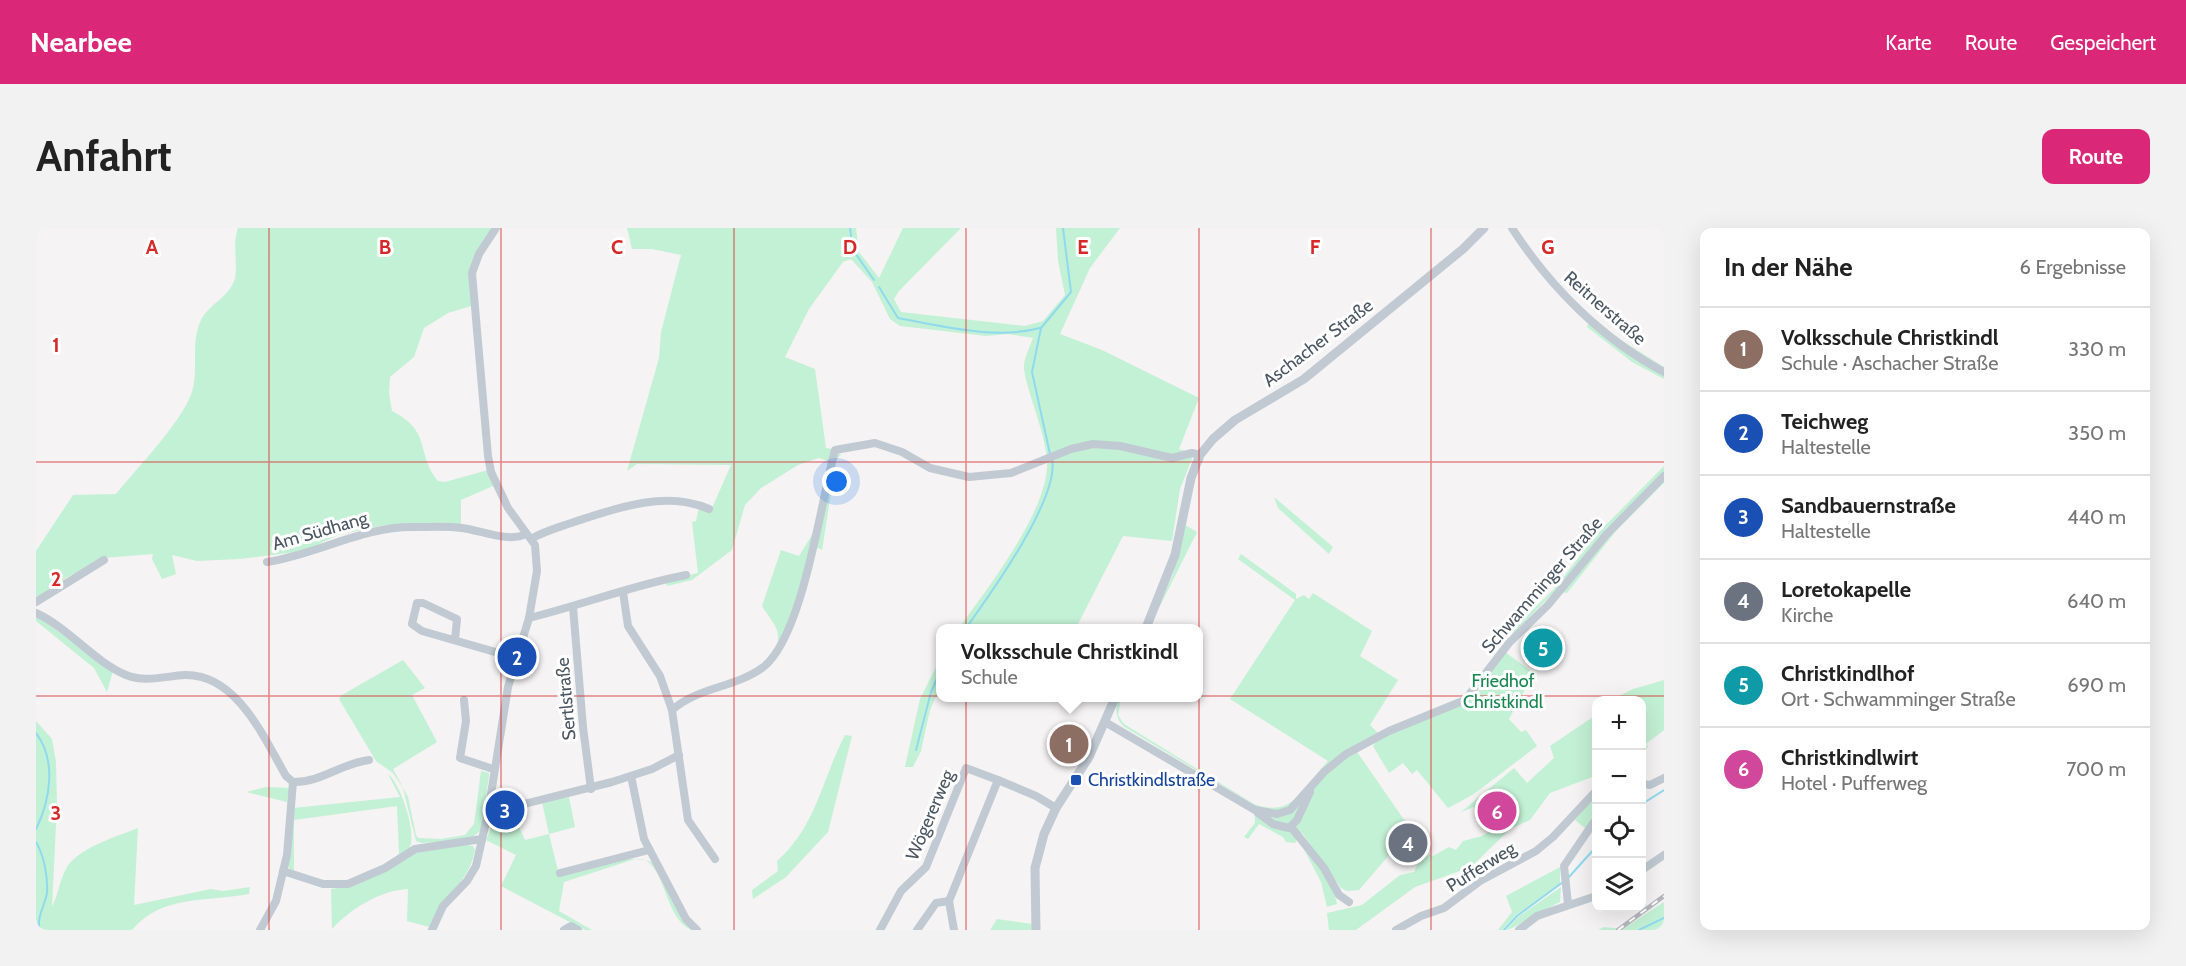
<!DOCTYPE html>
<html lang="de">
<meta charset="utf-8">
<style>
:root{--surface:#fff;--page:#f2f2f2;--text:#222;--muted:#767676;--line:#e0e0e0;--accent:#db2777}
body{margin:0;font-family:Cabin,sans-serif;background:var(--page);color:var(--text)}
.controls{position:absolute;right:18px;bottom:18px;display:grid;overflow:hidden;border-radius:12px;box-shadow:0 6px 24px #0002}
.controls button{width:54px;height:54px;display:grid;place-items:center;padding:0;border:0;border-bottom:2px solid var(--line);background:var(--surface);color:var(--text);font:30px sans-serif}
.you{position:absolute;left:801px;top:254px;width:21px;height:21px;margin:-15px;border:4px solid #fff;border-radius:50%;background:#1a73e8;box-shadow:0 0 0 9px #1a73e833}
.badge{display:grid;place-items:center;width:39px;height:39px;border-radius:50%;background:var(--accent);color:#fff;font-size:20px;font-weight:700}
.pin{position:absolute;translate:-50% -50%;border:3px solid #fff;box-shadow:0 2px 6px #0006}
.popup{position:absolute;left:900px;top:396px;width:267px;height:78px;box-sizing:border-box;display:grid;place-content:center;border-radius:12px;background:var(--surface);filter:drop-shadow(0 2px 4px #0005);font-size:20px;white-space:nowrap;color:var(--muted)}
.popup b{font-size:22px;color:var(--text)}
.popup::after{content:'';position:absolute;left:50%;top:100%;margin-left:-12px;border:12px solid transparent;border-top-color:var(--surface)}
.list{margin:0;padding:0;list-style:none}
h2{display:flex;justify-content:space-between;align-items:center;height:78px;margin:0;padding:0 24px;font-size:26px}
h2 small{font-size:20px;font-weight:400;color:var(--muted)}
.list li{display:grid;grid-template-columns:39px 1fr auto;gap:18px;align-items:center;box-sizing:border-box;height:84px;padding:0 24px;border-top:2px solid var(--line)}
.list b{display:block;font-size:22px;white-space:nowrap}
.list p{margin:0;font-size:20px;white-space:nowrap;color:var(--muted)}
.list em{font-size:20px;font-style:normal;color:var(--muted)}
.icon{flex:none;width:33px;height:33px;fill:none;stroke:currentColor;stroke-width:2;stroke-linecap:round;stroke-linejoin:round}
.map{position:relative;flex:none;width:1628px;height:702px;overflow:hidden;border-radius:12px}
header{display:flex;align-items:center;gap:36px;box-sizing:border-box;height:84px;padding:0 30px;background:var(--accent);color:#fff}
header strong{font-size:28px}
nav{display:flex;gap:33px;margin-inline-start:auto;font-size:21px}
.intro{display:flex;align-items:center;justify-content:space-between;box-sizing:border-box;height:144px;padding:0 36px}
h1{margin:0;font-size:42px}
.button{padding:15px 27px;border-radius:12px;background:var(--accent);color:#fff;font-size:21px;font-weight:700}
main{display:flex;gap:36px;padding:0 36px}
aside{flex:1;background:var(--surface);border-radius:12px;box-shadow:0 6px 24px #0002}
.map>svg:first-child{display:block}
</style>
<header>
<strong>Nearbee</strong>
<nav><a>Karte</a><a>Route</a><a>Gespeichert</a></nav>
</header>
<div class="intro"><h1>Anfahrt</h1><a class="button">Route</a></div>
<main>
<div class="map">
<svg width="1628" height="702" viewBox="0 0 1628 702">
<rect width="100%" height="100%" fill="#f5f3f3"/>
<g fill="#c3f1d5">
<path d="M 202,0 L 456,0 L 435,38 L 435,78 L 412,85 L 388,100 L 378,129 L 354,149 L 353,165 L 356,183 C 397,204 379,225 402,253 L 409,254 L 452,242 L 457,258 L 425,272 L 425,298 L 348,297 L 302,307 L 268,323 L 203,331 L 161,333 L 136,327 L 140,346 L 126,351 L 116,331 L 117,326 L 67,330 L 28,351 L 0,372 L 0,323 L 37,267 L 80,266 C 101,240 146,194 156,164 C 163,140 154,115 165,92 C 172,77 195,68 199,50 C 202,33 196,17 202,0 Z"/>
<path d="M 591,0 L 820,0 L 823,24 L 843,50 L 867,0 L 925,0 L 863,63 L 858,71 L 865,84 L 989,98 L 1007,93 L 1029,67 L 1022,33 L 1020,0 L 1084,0 L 1054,40 L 1024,106 L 1066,122 L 1163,170 L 1143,221 L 1158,226 L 1144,261 L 1136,313 L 1087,308 L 1040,400 L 923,400 C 951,361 1008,288 1011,240 C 1013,212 992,169 988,141 C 987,132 994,119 997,110 L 972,106 L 950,108 L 864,98 L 854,91 L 836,54 L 815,31 L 807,34 L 773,81 L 749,129 L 779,141 L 790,220 L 797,221 C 786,276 775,329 756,382 C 750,399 746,418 734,431 C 717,450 691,456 668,462 C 671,458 681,457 689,455 C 709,448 749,431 741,402 C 738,394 730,385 726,378 L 745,322 L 763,328 L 779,302 L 792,233 L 783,230 L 762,237 L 725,260 L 709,277 L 696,322 L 656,352 L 631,358 L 630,352 L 662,345 L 656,294 L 660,293 L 663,279 L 674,283 L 676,280 L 695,237 L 601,236 L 591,243 L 623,130 L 625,104 L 645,27 L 616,21 L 596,21 Z"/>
<polygon points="1555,88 1585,112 1628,139 1628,151 1596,134 1551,99"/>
<polygon points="802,225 805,226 800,233 786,322 780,319 800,228"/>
<polygon points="1628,238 1628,255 1580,303 1531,365 1519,363 1477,406 1474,404 1518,361 1561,306"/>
<polygon points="1238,269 1297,319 1293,326 1242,280"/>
<polygon points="1149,297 1161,304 1113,400 1137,346"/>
<path d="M 1205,326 L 1260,366 L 1260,371 L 1268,367 L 1273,371 L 1277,365 L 1336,403 L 1324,428 L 1362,452 L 1334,497 L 1342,505 L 1317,518 L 1380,609 L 1377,612 L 1374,609 L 1354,626 L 1323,662 L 1311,663 L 1305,660 L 1266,605 L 1262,610 C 1276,629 1296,651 1301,676 L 1291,679 L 1285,654 L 1262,610 L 1259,615 L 1250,614 L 1247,609 L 1223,596 L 1212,611 L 1208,609 L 1219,595 L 1218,577 L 1087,498 C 1079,489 1078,478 1085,470 L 1082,487 L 1088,496 L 1218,576 C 1258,591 1268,558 1292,533 L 1194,471 L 1259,372 L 1202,331 Z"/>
<polygon points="0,387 77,443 71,464 58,440 0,393"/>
<polygon points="1469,424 1498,445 1473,491 1485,504 1490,502 1501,518 1438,566 1412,580 1381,542 1376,546 1367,535 1353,545 1337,518 1343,510 1429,475 1439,468"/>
<polygon points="904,431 904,459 894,482 885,523 877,539 869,539 884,471"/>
<polygon points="367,432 389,460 376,467 401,514 357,541 372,569 380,607 382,610 405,611 429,607 438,596 445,543 453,545 453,548 445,602 438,608 427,612 386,615 380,613 367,560 357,545 340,533 303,471 306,467"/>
<polygon points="1628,452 1628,502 1610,516 1612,519 1606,524 1606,472 1575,472 1597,461"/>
<polygon points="1560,487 1560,560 1559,548 1514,565 1494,592 1474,601 1435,639 1379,659 1320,702 1293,702 1291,685 1326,677 1364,647 1378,644 1382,635 1394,626 1397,628 1413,619 1420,622 1427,613 1446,608 1478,587 1472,566 1425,584 1478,540 1491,555 1518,530 1514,518"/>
<path d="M 0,493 L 16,511 L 20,534 L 21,576 L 16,679 C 22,667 24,651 31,639 C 44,619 80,609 102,600 L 98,677 L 175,661 L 187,663 L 214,659 L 213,666 C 172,674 126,666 96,702 L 0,702 Z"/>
<path d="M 809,507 L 816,508 L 792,604 L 750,649 L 717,671 L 716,662 L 742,643 L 741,633 C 780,599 786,551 809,507 Z"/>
<path d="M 352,546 C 365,556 382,608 373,621 C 349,639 312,665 281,650 C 310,660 340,644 363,626 L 361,578 L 258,592 L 258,643 L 254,642 L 252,637 L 257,580 L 364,569 Z"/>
<polygon points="230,559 253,560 251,574 210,564"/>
<polygon points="1560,565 1560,580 1550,601 1539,592"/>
<path d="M 533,569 L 539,599 L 513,606 L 523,647 C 543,642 601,622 616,635 L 646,690 L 656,702 C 630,692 631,647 610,632 L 599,631 L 528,654 L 523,683 L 556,702 L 549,702 L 465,658 L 480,627 L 450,612 L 458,593 L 475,582 L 489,612 L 513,606 L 506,574 Z"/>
<path d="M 429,617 L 437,618 L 439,622 C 432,658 407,665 393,699 L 371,693 L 372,661 C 345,662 314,681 296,701 L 295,661 L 320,657 L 379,625 Z"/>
<polygon points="1524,639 1524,656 1480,687 1466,702 1462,702 1476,684 1470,668"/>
<path d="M 1525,659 L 1524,674 C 1512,679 1477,702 1470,702 L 1482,689 Z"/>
<polygon points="1628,674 1628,702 1562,702 1568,699 1587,701"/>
<polygon points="961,691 996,696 996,702 954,702"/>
</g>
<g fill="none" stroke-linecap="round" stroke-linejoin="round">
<g stroke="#90daee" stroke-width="2">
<polyline points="814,0 817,22 838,52"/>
<path d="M 843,59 L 862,90 C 906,98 960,112 1004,100"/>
<polyline points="1014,226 996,144 1005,100 1035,64 1027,0"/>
<path d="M 930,400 C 953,368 1024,270 1016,231"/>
<path d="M 0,505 C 21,532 14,573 0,601"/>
<polyline points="880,522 895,464 904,444"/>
<polyline points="1606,576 1628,562"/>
<path d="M 0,614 C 8,628 12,648 11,665 C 9,677 0,690 4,702"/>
<polyline points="1532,650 1560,619"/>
<polyline points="1468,702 1481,688 1527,654"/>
<polyline points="1603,702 1628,690"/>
</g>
<g stroke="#c1cad2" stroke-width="8">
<path d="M 1476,0 C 1514,59 1566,111 1628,144"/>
<path d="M 495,311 C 508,303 524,299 538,294 C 581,280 629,262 673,281"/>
<path d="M 231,334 C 283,326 326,298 379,299 C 394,299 411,298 426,300 C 444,302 472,315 490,306"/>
<polyline points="587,364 592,398 624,448 636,482 652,592 679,631"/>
<polyline points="0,374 68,332"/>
<polyline points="537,379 547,499 555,561"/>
<path d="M 0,385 C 33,400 57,433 90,447 C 109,455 129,448 149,447 C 201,446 228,510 250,548 L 257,554"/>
<path d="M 493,390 C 546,377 597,357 650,347"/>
<polyline points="419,412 421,391 387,375 381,375 376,396 386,403 480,430"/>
<polyline points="428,472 430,493 424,530 457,541"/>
<path d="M 636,482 C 662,459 698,460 726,440 C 767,411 785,272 799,222 L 839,215 L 866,224 L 894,240 L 933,249 L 975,245 L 1035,221 L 1057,216 L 1084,218 L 1136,230 L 1156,225 L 1164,227"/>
<polyline points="1069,494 1219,582 1241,586 1254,582 1288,544 1310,526 1353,503 1429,472 1473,415 1512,377 1570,307 1628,248"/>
<polyline points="595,548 608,611 650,691 661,702"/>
<path d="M 257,554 C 284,555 306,535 333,532"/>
<polyline points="1606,556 1614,557 1628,550"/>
<polyline points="452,585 576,554 616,541 643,527"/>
<polyline points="1222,585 1237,596 1253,600 1261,592 1274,564"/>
<polyline points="1255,599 1288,640 1303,667 1313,674"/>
<polyline points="1606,642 1628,627"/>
<polyline points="247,643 287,656 312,656 349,640 379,621 446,611"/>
<polyline points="524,645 613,622"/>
<polyline points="913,673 962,552 1000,568 1020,580"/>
<polyline points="1532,676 1528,638 1560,591"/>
<polyline points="224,702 240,673 251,627 257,554"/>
<polyline points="396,702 407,678 431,653 440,638 452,585 472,459 493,390 501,343 499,317 472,280 455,244 452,228 436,45 443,26 460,0"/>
<polyline points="528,702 535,698 542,702"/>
<polyline points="844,702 865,663 890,639 930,540 962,552"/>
<polyline points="881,702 900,675 913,673 918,702"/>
<polyline points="1360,702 1385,688 1408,680 1444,653 1500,623 1517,609 1560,563"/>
<polyline points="1483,702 1501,688 1560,668"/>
</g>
<g stroke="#c1cad2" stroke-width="9">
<polyline points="1110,400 1139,327 1155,250 1164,227 1177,211 1199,192 1268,151 1427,21 1448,0"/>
<polyline points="1000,702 999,640 1008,606 1020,580 1053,529 1079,470"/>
</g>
<g stroke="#b5b8bd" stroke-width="4.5">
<polyline id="rail" points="1582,702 1628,668"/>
</g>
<use href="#rail" stroke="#fff" stroke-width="2" stroke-dasharray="7" stroke-linecap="butt"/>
</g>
<path fill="none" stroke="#d62828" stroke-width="1.5" stroke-opacity="0.55" d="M 233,0 L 233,702M 465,0 L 465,702M 698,0 L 698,702M 930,0 L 930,702M 1163,0 L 1163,702M 1395,0 L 1395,702M 0,234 L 1628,234M 0,468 L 1628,468"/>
<rect fill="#1a4fb4" stroke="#fff" stroke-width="2" x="1034" y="546" width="12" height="12" rx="3"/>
<g text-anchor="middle" stroke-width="6" stroke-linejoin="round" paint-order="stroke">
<g font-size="18" fill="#4a5661" stroke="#fff">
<text transform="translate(1569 80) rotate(41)" y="6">Reitnerstraße</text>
<text transform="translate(1282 115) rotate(-37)" y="6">Aschacher Straße</text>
<text transform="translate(284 303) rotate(-16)" y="6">Am Südhang</text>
<text transform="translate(1506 357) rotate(-49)" y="6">Schwamminger Straße</text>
<text transform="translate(530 471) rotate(-95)" y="6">Sertlstraße</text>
<text transform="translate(894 587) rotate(-67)" y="6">Wögererweg</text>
<text transform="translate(1445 639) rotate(-32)" y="6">Pufferweg</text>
</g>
<g font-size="18" fill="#17864f" stroke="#fff">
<text x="1467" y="459">Friedhof<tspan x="1467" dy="21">Christkindl</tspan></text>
</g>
<g font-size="18" fill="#164399" stroke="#fff" text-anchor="start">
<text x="1052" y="558">Christkindlstraße</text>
</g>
</g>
<g font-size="20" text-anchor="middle" font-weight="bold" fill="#d62828" stroke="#fff" stroke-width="6" stroke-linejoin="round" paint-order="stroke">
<text x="116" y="26">A</text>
<text x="349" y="26">B</text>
<text x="581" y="26">C</text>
<text x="814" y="26">D</text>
<text x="1047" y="26">E</text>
<text x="1279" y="26">F</text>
<text x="1512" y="26">G</text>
<text x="20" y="124">1</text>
<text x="20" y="358">2</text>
<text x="20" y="592">3</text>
</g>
</svg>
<div class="controls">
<button>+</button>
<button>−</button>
<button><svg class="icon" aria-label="locate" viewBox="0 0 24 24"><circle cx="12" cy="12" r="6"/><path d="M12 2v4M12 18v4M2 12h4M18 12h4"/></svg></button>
<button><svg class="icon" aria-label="layers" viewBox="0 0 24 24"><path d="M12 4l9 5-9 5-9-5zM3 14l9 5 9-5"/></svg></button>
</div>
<div class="you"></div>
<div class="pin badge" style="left:1033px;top:516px;background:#8d6e63">1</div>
<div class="popup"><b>Volksschule Christkindl</b>Schule</div>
<div class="pin badge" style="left:481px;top:429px;background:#1a4fb4">2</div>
<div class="pin badge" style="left:469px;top:582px;background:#1a4fb4">3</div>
<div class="pin badge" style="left:1372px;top:615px;background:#6b7280">4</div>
<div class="pin badge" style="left:1507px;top:420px;background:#0f9aa8">5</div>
<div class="pin badge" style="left:1461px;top:583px;background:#d1479c">6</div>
</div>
<aside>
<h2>In der Nähe<small>6 Ergebnisse</small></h2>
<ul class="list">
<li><span class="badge" style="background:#8d6e63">1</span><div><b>Volksschule Christkindl</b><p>Schule · Aschacher Straße</p></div><em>330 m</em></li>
<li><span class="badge" style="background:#1a4fb4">2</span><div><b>Teichweg</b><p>Haltestelle</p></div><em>350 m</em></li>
<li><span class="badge" style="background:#1a4fb4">3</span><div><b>Sandbauernstraße</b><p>Haltestelle</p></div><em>440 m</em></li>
<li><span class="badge" style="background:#6b7280">4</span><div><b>Loretokapelle</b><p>Kirche</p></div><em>640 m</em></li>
<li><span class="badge" style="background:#0f9aa8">5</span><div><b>Christkindlhof</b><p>Ort · Schwamminger Straße</p></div><em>690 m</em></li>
<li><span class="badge" style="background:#d1479c">6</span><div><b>Christkindlwirt</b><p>Hotel · Pufferweg</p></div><em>700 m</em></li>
</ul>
</aside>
</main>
